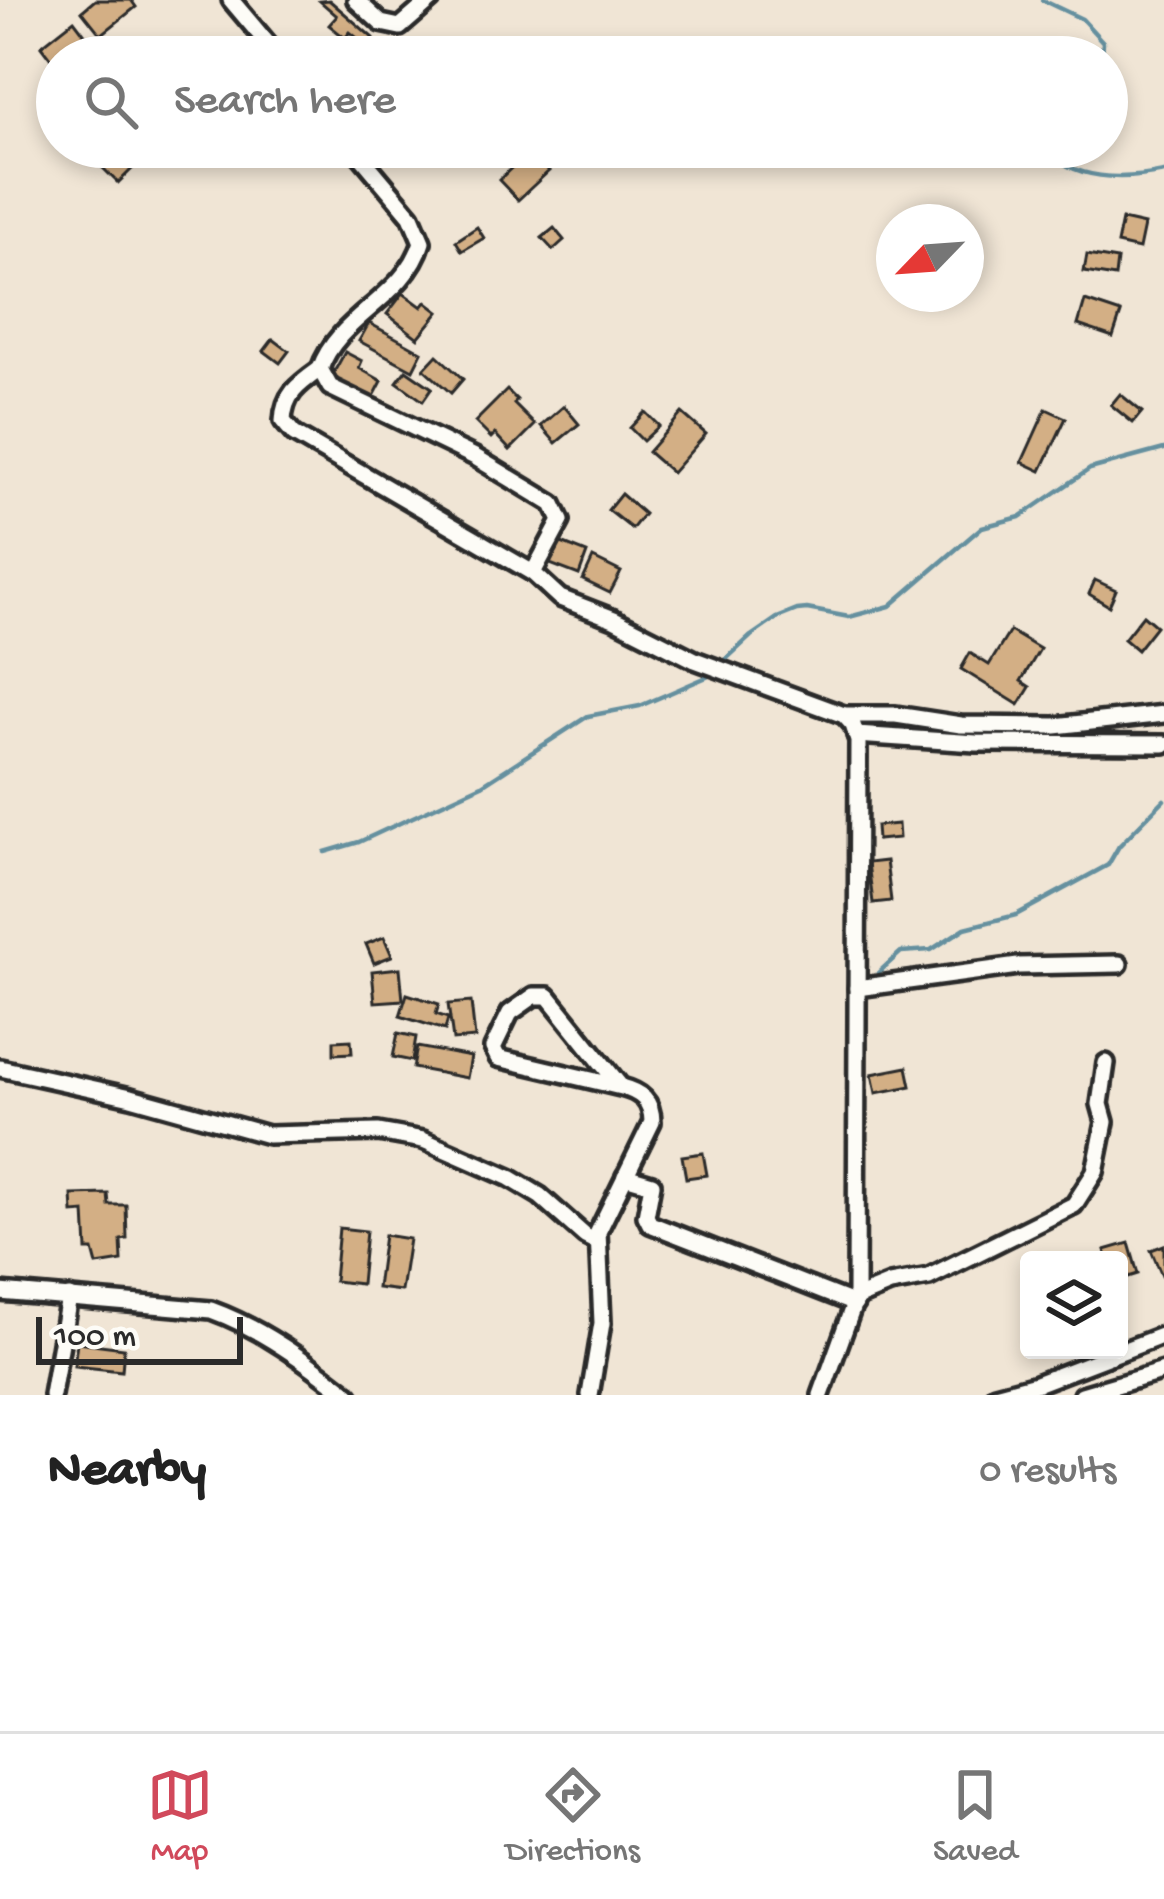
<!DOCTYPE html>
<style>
:root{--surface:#fff;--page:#f6f6f6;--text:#222;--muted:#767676;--line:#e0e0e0;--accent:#d1495b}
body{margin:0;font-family:"Gochi Hand",sans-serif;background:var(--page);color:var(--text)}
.controls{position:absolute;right:36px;bottom:36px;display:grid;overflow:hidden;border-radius:12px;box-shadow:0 6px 18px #0003}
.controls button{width:108px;height:108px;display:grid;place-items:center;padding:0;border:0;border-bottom:3px solid var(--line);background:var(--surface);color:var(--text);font:60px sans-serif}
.compass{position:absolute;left:876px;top:204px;width:108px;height:108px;border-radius:50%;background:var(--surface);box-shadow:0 6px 18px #0003;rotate:245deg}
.scale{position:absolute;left:36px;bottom:30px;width:207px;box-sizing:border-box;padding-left:12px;border:6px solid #2b2b2b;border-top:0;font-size:33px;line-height:42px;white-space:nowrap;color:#2b2b2b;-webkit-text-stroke:9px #fdfcf7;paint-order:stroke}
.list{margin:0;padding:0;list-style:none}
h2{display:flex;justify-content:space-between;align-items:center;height:156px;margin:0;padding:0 48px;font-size:51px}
h2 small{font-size:39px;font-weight:400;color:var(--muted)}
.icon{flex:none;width:66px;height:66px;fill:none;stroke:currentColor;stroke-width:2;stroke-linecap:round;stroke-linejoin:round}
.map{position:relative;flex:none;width:1164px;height:1395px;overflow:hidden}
.search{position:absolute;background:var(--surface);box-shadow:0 6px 18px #0003;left:36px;right:36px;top:36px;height:132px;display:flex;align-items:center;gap:30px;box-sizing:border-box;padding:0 42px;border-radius:66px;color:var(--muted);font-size:45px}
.sheet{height:336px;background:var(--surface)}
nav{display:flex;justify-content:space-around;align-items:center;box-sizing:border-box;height:168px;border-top:3px solid var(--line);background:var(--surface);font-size:33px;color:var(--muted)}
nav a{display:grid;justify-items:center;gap:6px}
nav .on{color:var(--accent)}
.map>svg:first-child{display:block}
</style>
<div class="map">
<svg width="1164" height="1395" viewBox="0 0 1164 1395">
<rect width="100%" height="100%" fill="#f0e5d5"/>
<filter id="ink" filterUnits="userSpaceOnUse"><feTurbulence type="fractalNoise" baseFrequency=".00833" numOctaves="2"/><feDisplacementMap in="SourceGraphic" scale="24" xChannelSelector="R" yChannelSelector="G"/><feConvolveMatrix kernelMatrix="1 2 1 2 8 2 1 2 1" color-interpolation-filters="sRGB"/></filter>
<g filter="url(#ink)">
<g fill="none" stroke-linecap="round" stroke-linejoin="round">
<g stroke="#65909f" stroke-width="4.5">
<polyline points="1042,0 1082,19 1103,42 1102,57"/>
<path d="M 1045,147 C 1072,182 1125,180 1164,172"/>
<polyline points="723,662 751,636 777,618 797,610 807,609 849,617 890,606 982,527 1020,517 1090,469 1164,449"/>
<polyline points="325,852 359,842 482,785 588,716 640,706 709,676"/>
<polyline points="878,973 901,952 931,950 965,928 1016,915 1108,865 1119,846 1164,800"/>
</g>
</g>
<g fill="#d3af85" stroke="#2b2b2b" stroke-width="3">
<polygon points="95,0 131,0 136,7 101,35 82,11"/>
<polygon points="329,0 373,38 367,46 350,32 345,38 329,25 337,16 320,1"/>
<polygon points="74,20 93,45 77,57 57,57 57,67 41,46"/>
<polygon points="530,150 549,171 518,200 499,180"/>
<polygon points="114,151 132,169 118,183 100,165"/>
<polygon points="1122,220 1144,225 1139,249 1117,244"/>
<polygon points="477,227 484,238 462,251 456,241"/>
<polygon points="554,228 564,240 553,250 542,238"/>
<polygon points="1087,255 1117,260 1115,277 1084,272"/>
<polygon points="403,293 422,307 426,302 439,312 418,338 387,314"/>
<polygon points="1085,301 1121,313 1113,337 1078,325"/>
<polygon points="369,323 422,352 413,370 359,341"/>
<polygon points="273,339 289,351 280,363 264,351"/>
<polygon points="345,352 362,361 359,368 382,381 369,406 328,383"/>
<polygon points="437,355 463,379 451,393 424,369"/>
<polygon points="406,370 432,388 423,401 397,382"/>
<polygon points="507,390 517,400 514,404 535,425 510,450 495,434 491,438 475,422"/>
<polygon points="1120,394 1142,412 1133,423 1111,405"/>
<polygon points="564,406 579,424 556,443 541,426"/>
<polygon points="1046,409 1066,418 1041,471 1022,462"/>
<polygon points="645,412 659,426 643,441 630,428"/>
<polygon points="682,413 706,434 672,473 648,452"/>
<polygon points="621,494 644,514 632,529 608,510"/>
<polygon points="559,542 587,553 579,575 550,564"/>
<polygon points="593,558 621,572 610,593 583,580"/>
<polygon points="1095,580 1116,590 1109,606 1089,594"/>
<polygon points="1143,615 1156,626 1137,650 1124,639"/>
<polygon points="1010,631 1040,649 1021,681 1030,687 1019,705 961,669 970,653 989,665"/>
<polygon points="898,824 899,838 877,840 876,826"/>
<polygon points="886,861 891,901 873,903 868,863"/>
<polygon points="384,937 392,956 374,963 366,944"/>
<polygon points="400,968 403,1000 375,1002 372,971"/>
<polygon points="407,994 439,1004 436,1014 448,1018 445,1030 400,1016"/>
<polygon points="471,1002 475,1038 453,1040 448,1004"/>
<polygon points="398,1033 416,1037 412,1061 393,1057"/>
<polygon points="351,1040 352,1053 334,1054 334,1041"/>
<polygon points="417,1047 471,1057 467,1078 413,1068"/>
<polygon points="907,1067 911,1086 876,1093 872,1074"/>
<polygon points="703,1153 707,1175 686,1178 682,1156"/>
<polygon points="108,1194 109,1205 126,1205 127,1239 121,1240 122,1261 97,1265 93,1250 87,1250 85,1212 73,1213 72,1195"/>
<polygon points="339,1228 366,1231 361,1284 334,1281"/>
<polygon points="384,1235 409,1239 401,1291 377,1288"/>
<polygon points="1129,1243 1138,1274 1119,1280 1119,1260 1108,1260 1105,1250"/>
<polygon points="1164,1245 1164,1275 1162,1276 1151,1250"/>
<polygon points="77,1342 124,1348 122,1371 74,1366"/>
</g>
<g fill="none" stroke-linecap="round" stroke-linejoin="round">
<g stroke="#2b2b2b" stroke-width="24">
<g id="minor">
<polyline points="231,0 279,57"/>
<polyline points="356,0 381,23 400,27 431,0"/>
<path d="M 353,147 L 411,216 L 422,242 C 405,298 338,316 320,369 L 330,387 L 475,457 L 553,504 L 561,521 L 533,573 L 560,598 L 614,619 L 695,660 L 844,715 L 853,725 L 858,741 L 856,1298 L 821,1395"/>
<path d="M 320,369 C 299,384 284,394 283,421 L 294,434 L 533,573"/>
<polyline points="844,715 896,715 961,725 1055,726 1164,714"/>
<polyline points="856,735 976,743 1164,744"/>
<polyline points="857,988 1018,966 1119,964"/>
<polyline points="0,1068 131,1097 268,1135 378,1132 423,1140 510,1178 540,1196 585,1236 597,1242"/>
<polyline points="625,1176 652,1184 646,1216 650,1224 855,1304"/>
<path d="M 0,1292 L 211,1310 C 261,1328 307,1362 349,1395"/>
<polyline points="856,1298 890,1284 929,1277 1074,1205 1095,1172 1105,1122 1100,1104 1106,1063"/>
<polyline points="52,1395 69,1297"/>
<path d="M 590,1395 L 602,1323 L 598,1232 L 652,1122 C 652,1101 641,1092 621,1087 L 498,1058 L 493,1048 L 510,1013 L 534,996 L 548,996 L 621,1087"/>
<polyline points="995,1395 1036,1384 1164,1335"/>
<polyline points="1082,1395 1164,1371"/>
</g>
</g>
<use href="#minor" stroke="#fdfcf7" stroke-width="15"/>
</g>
</g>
</svg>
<div class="controls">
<button><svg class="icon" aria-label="layers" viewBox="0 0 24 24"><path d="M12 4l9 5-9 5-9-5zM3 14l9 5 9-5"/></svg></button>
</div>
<svg class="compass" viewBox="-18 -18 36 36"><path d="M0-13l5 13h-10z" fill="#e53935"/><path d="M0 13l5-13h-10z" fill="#767676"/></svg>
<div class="scale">100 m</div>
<div class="search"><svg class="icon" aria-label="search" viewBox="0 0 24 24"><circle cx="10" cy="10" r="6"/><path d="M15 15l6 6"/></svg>Search here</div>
</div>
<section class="sheet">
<h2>Nearby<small>0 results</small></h2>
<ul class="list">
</ul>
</section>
<nav>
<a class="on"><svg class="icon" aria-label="map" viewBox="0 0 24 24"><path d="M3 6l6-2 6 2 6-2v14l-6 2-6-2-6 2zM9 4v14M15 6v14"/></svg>Map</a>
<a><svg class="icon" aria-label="directions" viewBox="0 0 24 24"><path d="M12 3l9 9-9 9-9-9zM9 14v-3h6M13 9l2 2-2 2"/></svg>Directions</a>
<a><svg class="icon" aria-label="saved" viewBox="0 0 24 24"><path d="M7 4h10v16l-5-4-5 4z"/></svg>Saved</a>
</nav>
